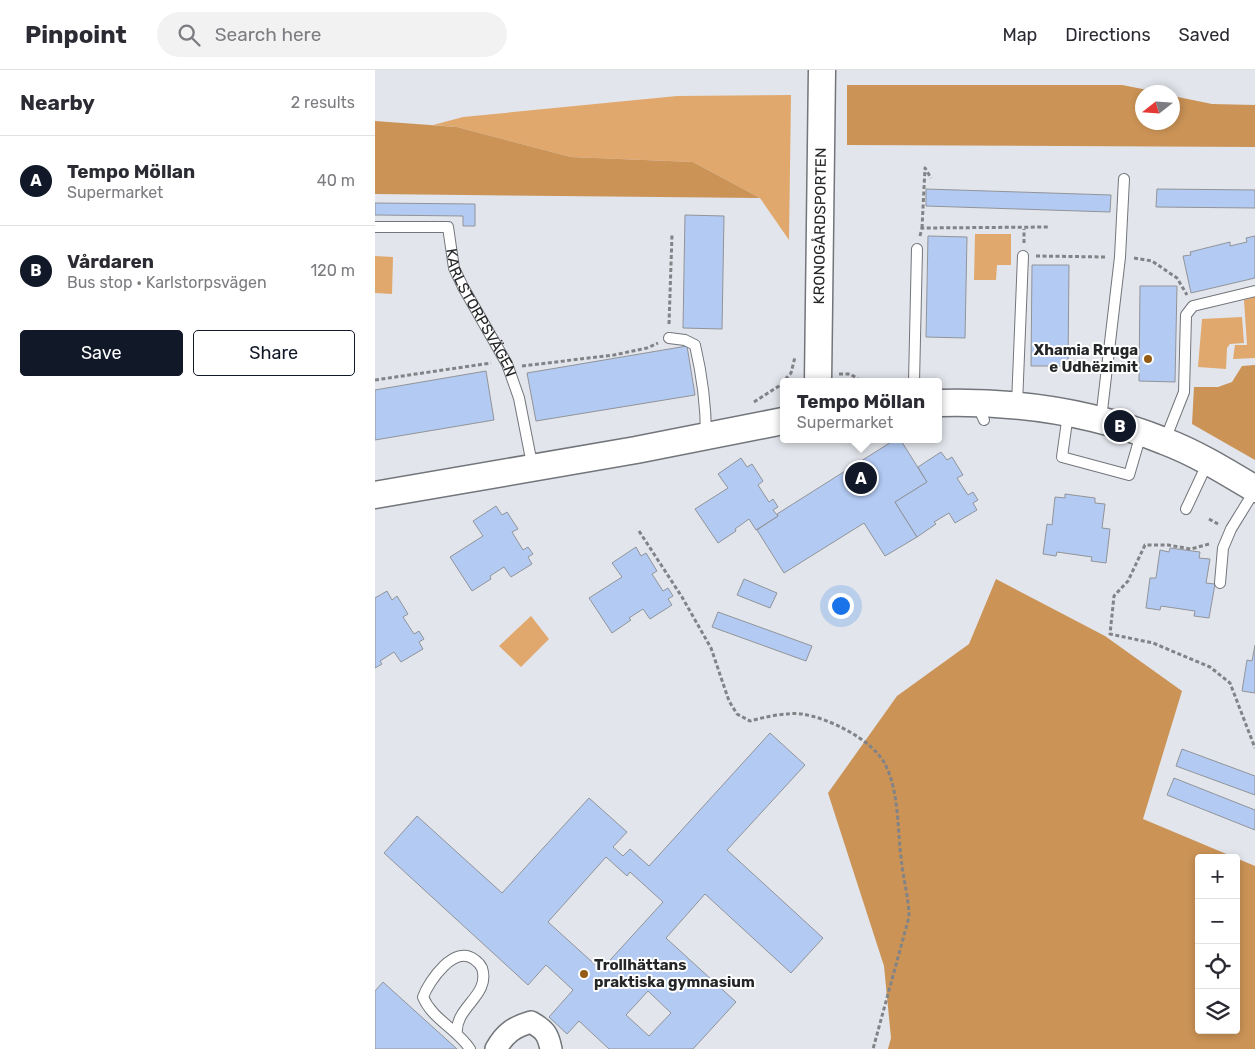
<!DOCTYPE html>
<meta charset="utf-8">
<style>
:root{--surface:#fff;--page:#f2f2f3;--text:#2b2b33;--muted:#7c7c81;--line:#e1e1e2;--accent:#111827}
body{margin:0;font-family:Rubik,sans-serif;background:var(--page);color:var(--text)}
.controls{position:absolute;right:15px;bottom:15px;display:grid;overflow:hidden;border-radius:5px;box-shadow:0 2px 8px #0003}
.controls button{width:45px;height:45px;display:grid;place-items:center;padding:0;border:0;border-bottom:1px solid var(--line);background:var(--surface);color:var(--text);font:25px sans-serif}
.compass{position:absolute;left:760px;top:15px;width:45px;height:45px;border-radius:50%;background:var(--surface);box-shadow:0 2px 8px #0003;rotate:253deg}
.you{position:absolute;left:465px;top:535px;width:18px;height:18px;margin:-12px;border:4px solid #fff;border-radius:50%;background:#1a73e8;box-shadow:0 0 0 8px #1a73e833}
.badge{display:grid;place-items:center;width:32px;height:32px;border-radius:50%;background:var(--accent);color:#fff;font-size:16px;font-weight:700}
.pin{position:absolute;translate:-50% -50%;border:2px solid #fff;box-shadow:0 1px 5px #0006}
.popup{position:absolute;left:405px;top:308px;width:162px;height:65px;box-sizing:border-box;display:grid;place-content:center;border-radius:5px;background:var(--surface);filter:drop-shadow(0 1px 4px #0005);font-size:16px;white-space:nowrap;color:var(--muted)}
.popup b{font-size:19px;color:var(--text)}
.popup::after{content:'';position:absolute;left:50%;top:100%;margin-left:-10px;border:10px solid transparent;border-top-color:var(--surface)}
.list{margin:0;padding:0;list-style:none}
h2{display:flex;justify-content:space-between;align-items:center;height:65px;margin:0;padding:0 20px;font-size:21px}
h2 small{font-size:16px;font-weight:400;color:var(--muted)}
.list li{display:grid;grid-template-columns:32px 1fr auto;gap:15px;align-items:center;box-sizing:border-box;height:90px;padding:0 20px;border-top:1px solid var(--line)}
.list b{display:block;font-size:19px;white-space:nowrap}
.list p{margin:0;font-size:16px;white-space:nowrap;color:var(--muted)}
.list em{font-size:16px;font-style:normal;color:var(--muted)}
.actions{display:flex;gap:10px;padding:15px 20px}
.actions a{flex:1;padding:11px 0;border:1px solid var(--accent);border-radius:5px;text-align:center;font-size:18px;color:var(--accent)}
.actions .main{background:var(--accent);color:#fff}
.icon{flex:none;width:28px;height:28px;fill:none;stroke:currentColor;stroke-width:2;stroke-linecap:round;stroke-linejoin:round}
.map{position:relative;flex:none;width:880px;height:979px;overflow:hidden}
header{display:flex;align-items:center;gap:30px;box-sizing:border-box;height:70px;padding:0 25px;background:var(--surface);border-bottom:1px solid var(--line)}
header strong{font-size:24px}
nav{display:flex;gap:28px;margin-inline-start:auto;font-size:18px}
.search{width:350px;height:45px;background:var(--page);display:flex;align-items:center;gap:12px;box-sizing:border-box;padding:0 18px;border-radius:28px;color:var(--muted);font-size:19px}
main{display:flex}
aside{flex:1;background:var(--surface)}
.map>svg:first-child{display:block}
</style>
<header>
<strong>Pinpoint</strong>
<div class="search"><svg class="icon" aria-label="search" viewBox="0 0 24 24"><circle cx="10" cy="10" r="6"/><path d="M15 15l6 6"/></svg>Search here</div>
<nav><a>Map</a><a>Directions</a><a>Saved</a></nav>
</header>
<main>
<aside>
<h2>Nearby<small>2 results</small></h2>
<ul class="list">
<li><span class="badge">A</span><div><b>Tempo Möllan</b><p>Supermarket</p></div><em>40 m</em></li>
<li><span class="badge">B</span><div><b>Vårdaren</b><p>Bus stop · Karlstorpsvägen</p></div><em>120 m</em></li>
</ul>
<div class="actions"><a class="main">Save</a><a>Share</a></div>
</aside>
<div class="map">
<svg width="880" height="979" viewBox="0 0 880 979">
<rect width="100%" height="100%" fill="#e2e5eb"/>
<g fill="#e1a86d">
<polygon points="416,25 414,170 385,128 318,92 196,87 82,57 58,55 88,47 302,26"/>
<polygon points="600,164 636,164 636,195 622,195 621,210 599,210"/>
<polygon points="0,186 18,187 17,224 0,223"/>
<polygon points="880,227 880,288 858,289 860,275 872,275 869,230"/>
<polygon points="867,247 869,273 855,274 852,278 851,299 823,297 827,249"/>
<polygon points="156,546 174,569 146,597 124,576"/>
</g>
<g fill="#cb9356">
<polygon points="472,15 747,15 783,22 768,22 768,52 798,52 798,26 837,34 880,35 880,77 472,75"/>
<polygon points="0,51 82,57 196,87 318,92 385,128 0,124"/>
<polygon points="880,295 880,390 817,354 819,317 843,317 857,312 867,296"/>
<polygon points="621,509 730,566 807,621 768,749 861,788 824,788 824,960 861,960 861,788 880,796 880,979 513,979 516,968 509,896 453,723 522,626 594,574"/>
</g>
<g fill="#b3caf3" stroke="#919499" fill-rule="evenodd">
<polygon points="551,119 736,125 735,142 551,136"/>
<polygon points="782,119 880,120 880,138 781,137"/>
<polygon points="0,133 100,134 100,156 88,156 88,146 0,145"/>
<polygon points="310,145 349,146 347,259 308,258"/>
<polygon points="553,166 592,167 590,268 551,267"/>
<polygon points="880,166 880,208 816,223 808,186 816,185 815,182 855,172 855,176 872,172 871,168"/>
<polygon points="657,195 694,195 693,296 656,296"/>
<polygon points="765,216 802,216 800,312 764,311"/>
<polygon points="312,276 320,325 161,351 152,303"/>
<polygon points="111,301 119,350 0,370 0,320"/>
<polygon points="521,369 525,369 552,412 520,432 542,467 510,486 489,453 409,503 382,460 403,446 402,444"/>
<polygon points="566,382 572,390 577,387 588,405 582,408 593,425 598,422 603,430 598,433 602,440 580,453 574,443 559,452 561,454 542,467 520,432 552,412 543,397"/>
<polygon points="366,388 372,397 377,394 388,411 383,415 394,432 398,429 403,437 398,440 403,446 381,460 374,449 360,459 361,461 343,473 320,439 353,418 343,404"/>
<polygon points="690,424 720,428 720,433 730,434 727,458 735,459 731,493 716,491 717,487 682,482 681,486 668,484 672,454 677,455 680,427 690,428"/>
<polygon points="121,436 127,445 132,442 143,459 137,462 148,480 153,477 158,484 153,487 157,494 136,507 129,497 115,506 116,509 97,521 75,487 108,466 98,451"/>
<polygon points="261,477 266,486 271,483 282,501 277,504 288,521 293,518 298,526 293,529 297,535 275,549 268,539 254,548 256,550 237,563 214,528 247,507 237,493"/>
<polygon points="795,478 825,482 824,488 835,489 831,513 840,514 834,548 819,546 820,541 786,536 785,540 771,538 775,508 781,508 785,480 794,482"/>
<polygon points="369,509 402,523 395,538 362,525"/>
<polygon points="12,521 17,530 22,526 33,544 28,547 39,564 44,561 49,569 44,572 48,579 26,592 19,582 5,591 7,594 0,598 0,528"/>
<polygon points="343,542 437,576 431,591 337,557"/>
<polygon points="880,575 880,623 867,621 872,590 877,591"/>
<path d="M 395,663 L 430,695 L 352,780 L 448,868 L 416,903 L 330,824 L 291,868 L 361,932 L 318,979 L 234,979 L 204,951 L 192,964 L 174,947 L 198,920 L 171,895 L 153,915 L 9,783 L 42,746 L 127,823 L 214,728 L 252,762 L 238,777 L 248,786 L 255,779 L 274,796 ZM 231,787 L 252,806 L 255,802 L 288,832 L 226,900 L 173,852 ZM 273,921 L 296,943 L 274,966 L 251,945 Z"/>
<polygon points="807,679 880,706 880,725 801,696"/>
<polygon points="799,708 880,740 880,760 792,725"/>
<polygon points="8,912 82,979 0,979 0,921"/>
</g>
<g fill="none" stroke-linecap="round" stroke-linejoin="round">
<g stroke="#72757a" stroke-width="12">
<g id="service">
<path id="s1" d="M 0,157 L 73,157 L 79,198 L 88,217 L 132,294 L 144,328 L 155,384 L 160,397"/>
<path d="M 294,268 L 310,270 L 320,275 C 327,305 331,335 331,366"/>
<polyline points="539,312 542,179"/>
<polyline points="602,334 609,350"/>
<polyline points="642,334 648,186"/>
<polyline points="693,344 687,387 754,405 766,364"/>
<polyline points="726,349 745,187 749,109"/>
<polyline points="790,370 809,322 811,245 818,236 880,221"/>
<polyline points="811,439 833,392"/>
<polyline points="845,513 848,478 856,459 880,420"/>
<path d="M 82,964 C 79,937 116,926 107,898 C 105,894 103,892 100,890 C 80,873 54,911 48,927 C 57,949 82,959 95,979"/>
</g>
</g>
<g stroke="#72757a" stroke-width="24">
<path id="minor" d="M 121,979 C 130,963 139,957 156,952 C 170,960 173,964 176,979"/>
</g>
<g stroke="#72757a" stroke-width="29">
<g id="tertiary">
<path id="s2" d="M 443,312 L 447,0"/>
<path d="M 564,333 C 639,331 718,342 789,371 C 821,383 850,401 880,419"/>
<polyline points="0,425 261,380 408,351"/>
</g>
</g>
<g stroke="#818387" stroke-width="3" stroke-dasharray="4 2.5" stroke-linecap="butt">
<polyline points="547,158 550,98 556,108"/>
<polyline points="545,166 547,158 675,157"/>
<polyline points="649,173 649,159"/>
<polyline points="661,186 732,187"/>
<polyline points="759,188 777,191 802,208 812,225"/>
<polyline points="294,254 297,165"/>
<polyline points="147,296 239,285 272,278 283,273"/>
<polyline points="464,304 475,304 488,312"/>
<polyline points="0,310 116,293"/>
<polyline points="379,332 404,316 416,303 420,287"/>
<polyline points="834,449 843,454"/>
<path d="M 264,461 L 307,527 L 336,578 L 354,631 L 362,644 L 375,651 C 389,647 413,642 427,644 C 453,648 497,669 510,694 C 525,723 522,763 527,795 C 529,813 534,829 534,847 L 498,979"/>
<polyline points="834,474 816,479 793,475 770,475 753,511 739,526 735,564 778,573 835,597 855,613 880,678"/>
</g>
<use href="#service" stroke="#fff" stroke-width="10"/>
<use href="#minor" stroke="#fff" stroke-width="21"/>
<use href="#tertiary" stroke="#fff" stroke-width="26"/>
</g>
<g fill="#945c15" stroke="#fff" stroke-width="2">
<circle cx="773" cy="289" r="5"/>
<circle cx="209" cy="904" r="5"/>
</g>
<g text-anchor="middle" stroke-width="4" stroke-linejoin="round" paint-order="stroke">
<g font-size="15" fill="#252628" stroke="#fff">
<text dy="5" stroke="none"><textPath href="#s2" startOffset="156">KRONOGÅRDSPORTEN</textPath></text>
<text dy="5" stroke="none"><textPath href="#s1" startOffset="166">KARLSTORPSVÄGEN</textPath></text>
</g>
<g font-size="15" font-weight="bold" fill="#252628" stroke="#fff" text-anchor="end">
<text x="763" y="285">Xhamia Rruga<tspan x="763" dy="17">e Udhëzimit</tspan></text>
<text x="219" y="900" text-anchor="start">Trollhättans<tspan x="219" dy="17">praktiska gymnasium</tspan></text>
</g>
</g>
</svg>
<div class="controls">
<button>+</button>
<button>−</button>
<button><svg class="icon" aria-label="locate" viewBox="0 0 24 24"><circle cx="12" cy="12" r="6"/><path d="M12 2v4M12 18v4M2 12h4M18 12h4"/></svg></button>
<button><svg class="icon" aria-label="layers" viewBox="0 0 24 24"><path d="M12 4l9 5-9 5-9-5zM3 14l9 5 9-5"/></svg></button>
</div>
<svg class="compass" viewBox="-18 -18 36 36"><path d="M0-13l5 13h-10z" fill="#e53935"/><path d="M0 13l5-13h-10z" fill="#7c7c81"/></svg>
<div class="you"></div>
<div class="pin badge" style="left:486px;top:408px">A</div>
<div class="popup"><b>Tempo Möllan</b>Supermarket</div>
<div class="pin badge" style="left:745px;top:356px">B</div>
</div>
</main>
